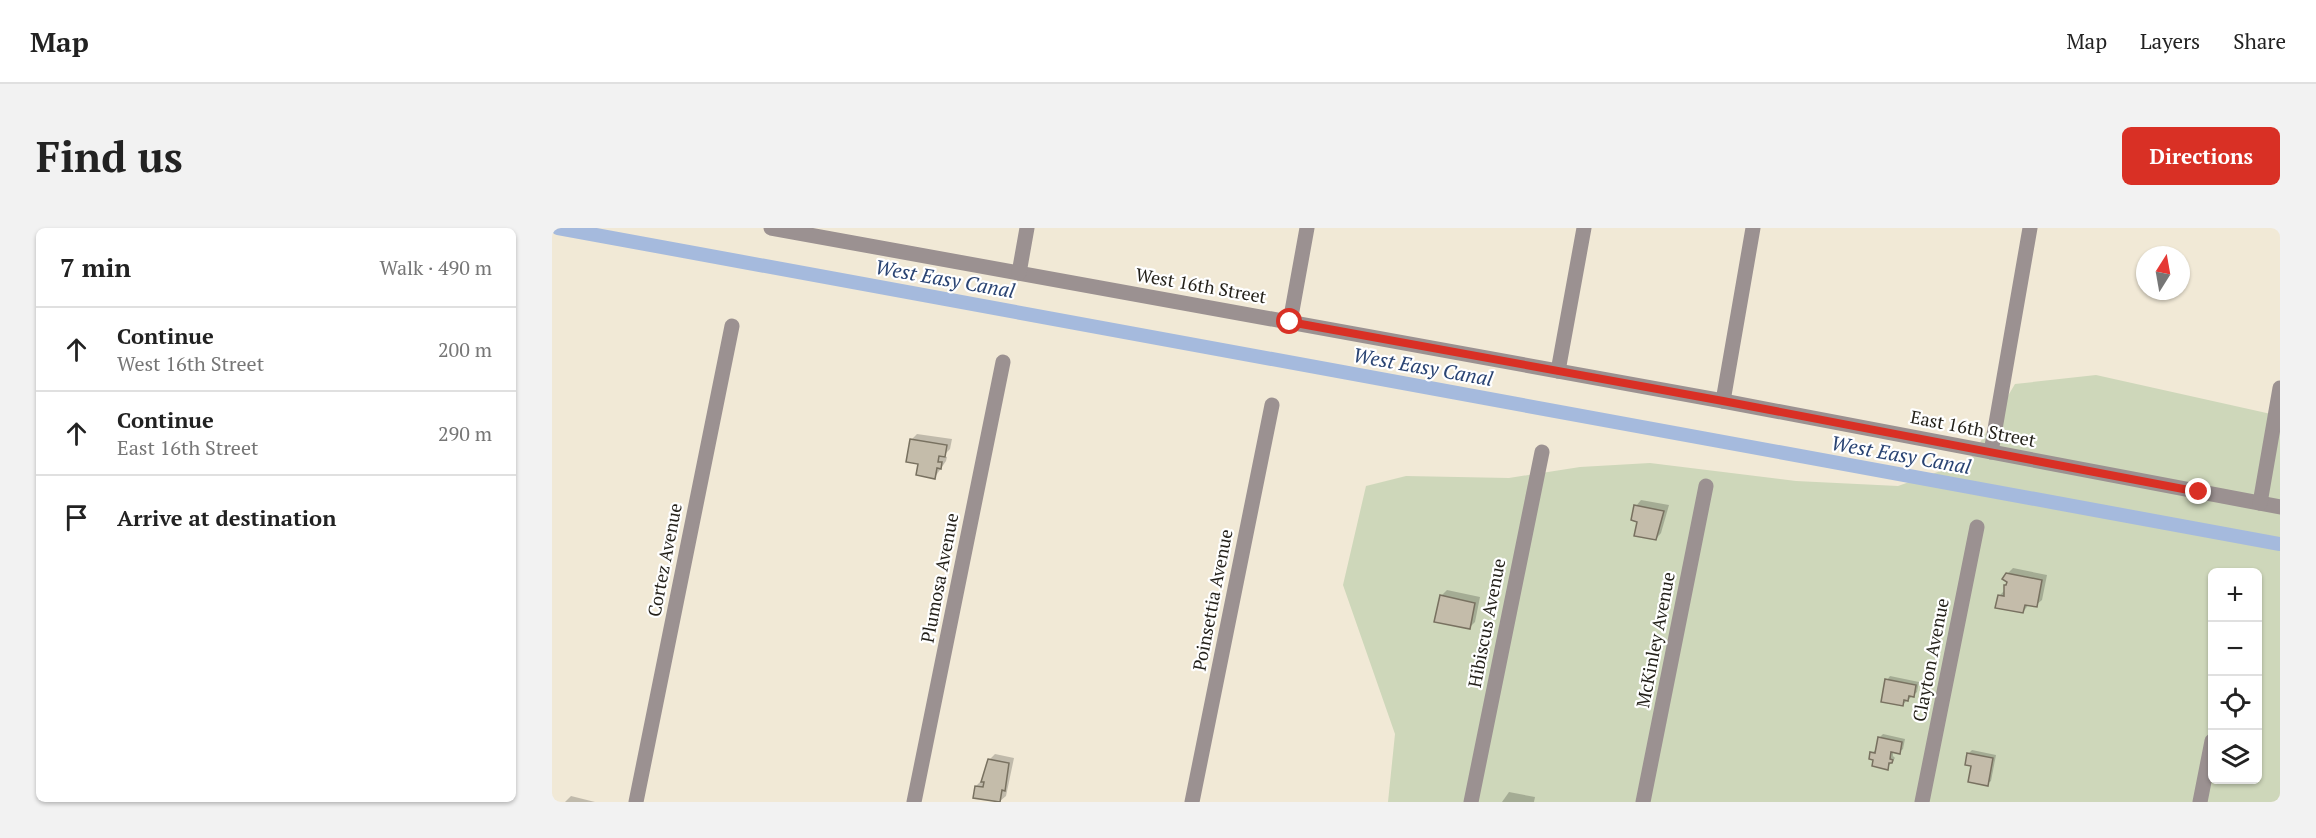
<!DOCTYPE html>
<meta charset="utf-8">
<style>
:root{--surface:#fff;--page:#f2f2f2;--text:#222;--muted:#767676;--line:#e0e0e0;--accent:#d93025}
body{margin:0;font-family:"PT Serif",serif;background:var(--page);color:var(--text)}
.controls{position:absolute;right:18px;bottom:18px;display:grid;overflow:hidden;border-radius:9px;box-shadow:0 2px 4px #0004}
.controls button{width:54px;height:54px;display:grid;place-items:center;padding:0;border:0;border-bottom:2px solid var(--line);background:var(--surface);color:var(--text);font:30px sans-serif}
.compass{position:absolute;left:1584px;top:18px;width:54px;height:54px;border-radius:50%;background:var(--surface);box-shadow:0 2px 4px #0004;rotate:11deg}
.stop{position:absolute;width:18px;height:18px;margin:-14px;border:4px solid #d93025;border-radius:50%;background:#fff}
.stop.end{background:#d93025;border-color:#fff;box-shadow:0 2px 6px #0008}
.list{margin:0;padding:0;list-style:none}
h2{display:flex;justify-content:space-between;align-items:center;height:78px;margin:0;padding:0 24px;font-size:26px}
h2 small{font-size:20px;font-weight:400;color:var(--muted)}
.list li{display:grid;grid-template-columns:39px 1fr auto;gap:18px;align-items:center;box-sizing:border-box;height:84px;padding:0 24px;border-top:2px solid var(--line)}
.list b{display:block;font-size:22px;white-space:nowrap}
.list p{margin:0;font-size:20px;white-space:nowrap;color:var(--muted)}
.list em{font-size:20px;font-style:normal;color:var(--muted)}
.icon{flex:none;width:33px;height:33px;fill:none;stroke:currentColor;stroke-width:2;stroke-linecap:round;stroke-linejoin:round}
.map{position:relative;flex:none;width:1728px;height:574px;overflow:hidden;border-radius:9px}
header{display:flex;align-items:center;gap:36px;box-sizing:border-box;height:84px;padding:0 30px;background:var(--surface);border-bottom:2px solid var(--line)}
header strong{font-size:28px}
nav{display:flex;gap:33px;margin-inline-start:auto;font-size:21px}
.intro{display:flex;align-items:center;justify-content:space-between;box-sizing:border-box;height:144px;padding:0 36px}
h1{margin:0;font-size:42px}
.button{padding:15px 27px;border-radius:9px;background:var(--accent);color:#fff;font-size:21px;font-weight:700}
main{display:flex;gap:36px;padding:0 36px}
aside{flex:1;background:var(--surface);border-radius:9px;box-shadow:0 2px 4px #0004}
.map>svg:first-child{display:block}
</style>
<header>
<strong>Map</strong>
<nav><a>Map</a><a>Layers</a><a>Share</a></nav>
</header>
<div class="intro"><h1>Find us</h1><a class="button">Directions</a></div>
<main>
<aside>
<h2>7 min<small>Walk · 490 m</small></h2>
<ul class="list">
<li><svg class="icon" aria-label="ahead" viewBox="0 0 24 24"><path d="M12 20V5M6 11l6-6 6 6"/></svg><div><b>Continue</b><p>West 16th Street</p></div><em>200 m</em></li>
<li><svg class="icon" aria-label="ahead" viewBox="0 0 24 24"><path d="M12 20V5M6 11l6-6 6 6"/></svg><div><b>Continue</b><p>East 16th Street</p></div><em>290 m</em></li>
<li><svg class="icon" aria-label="arrive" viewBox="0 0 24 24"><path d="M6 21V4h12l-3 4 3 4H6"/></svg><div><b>Arrive at destination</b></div></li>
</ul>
</aside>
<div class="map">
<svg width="1728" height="574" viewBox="0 0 1728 574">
<rect width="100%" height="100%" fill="#f1e9d6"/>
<path fill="#ced7ba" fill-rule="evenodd" d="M 1544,147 L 1728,188 L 1728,574 L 836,574 L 843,506 L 791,357 L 814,258 L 854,248 L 957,250 L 1028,239 L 1098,235 L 1244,253 L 1346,258 L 1417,233 L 1463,156 ZM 1660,344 L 1706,344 L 1706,552 L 1660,552 Z"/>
<g fill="#0003">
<polygon points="365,206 400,211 398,221 391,228 395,229 394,233 383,249 368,235 360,211"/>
<polygon points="1089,272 1117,277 1109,305 1104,311 1087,292 1084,278"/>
<polygon points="1461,340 1495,347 1490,372 1484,377 1477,376 1471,384 1447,368 1453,362 1453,357 1457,354 1455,346"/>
<polygon points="895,362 928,369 923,394 917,400 889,368"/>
<polygon points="1338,448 1367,454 1365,464 1350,477 1335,452"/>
<polygon points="1331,506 1353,511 1351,521 1347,524 1341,523 1341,528 1343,530 1335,540 1323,531 1320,525 1325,521 1327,510"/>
<polygon points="1420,522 1444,527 1439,553 1435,556 1420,537 1416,526"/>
<polygon points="443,526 462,530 454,568 448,573 424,558 430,552 437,532"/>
<polygon points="957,564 983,569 982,574 950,574"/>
<polygon points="19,568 43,574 13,574"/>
</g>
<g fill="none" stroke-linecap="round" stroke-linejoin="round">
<polyline stroke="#a5badd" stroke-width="14" points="6,0 1728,316"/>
</g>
<g fill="#c4bcaa" stroke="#787160" stroke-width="1.5">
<polygon points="358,211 395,217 393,229 387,228 386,234 390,234 389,241 385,240 383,251 364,247 366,236 354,234"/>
<polygon points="1082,277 1112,283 1104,312 1082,308 1085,294 1079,292"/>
<polygon points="1454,345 1490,352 1485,379 1473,377 1471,385 1443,380 1446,367 1452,368 1452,357 1454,357 1455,354 1450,351"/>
<polygon points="888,367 923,375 918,401 882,394"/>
<polygon points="1333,451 1364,457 1362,469 1357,468 1356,473 1352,472 1351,478 1329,474"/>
<polygon points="1326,509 1350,514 1348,526 1339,524 1338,531 1341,532 1340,535 1337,535 1336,542 1320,538 1321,532 1317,531 1318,524 1323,525"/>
<polygon points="1415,525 1441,530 1436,558 1416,554 1419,538 1413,537"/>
<polygon points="436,531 457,535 453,563 450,562 448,574 421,570 423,558 431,559 432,554 429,554"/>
</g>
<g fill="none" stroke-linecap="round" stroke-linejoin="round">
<g stroke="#9b9191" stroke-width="15">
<polyline points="219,0 1171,173 1728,279"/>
<polyline points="467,45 475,0"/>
<polyline points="738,94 755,0"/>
<polyline points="1006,143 1032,0"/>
<polyline points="1171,173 1201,0"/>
<polyline points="1439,224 1478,0"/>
<polyline points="1708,275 1728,160"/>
<polyline points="84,574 180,98"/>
<polyline points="362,574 451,134"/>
<polyline points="640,574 720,177"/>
<polyline points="919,574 990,224"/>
<polyline points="1091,574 1154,258"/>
<polyline points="1370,574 1425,299"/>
<polyline points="1648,574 1660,513"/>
</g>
</g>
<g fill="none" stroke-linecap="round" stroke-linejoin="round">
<polyline stroke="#d93025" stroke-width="8" points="738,94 1171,173 1647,264"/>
</g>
<g text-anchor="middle" stroke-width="4.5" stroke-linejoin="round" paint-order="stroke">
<g font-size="18" fill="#221f18" stroke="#fff">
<text transform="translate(649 58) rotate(10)" y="6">West 16th Street</text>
<text transform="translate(1421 201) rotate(11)" y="6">East 16th Street</text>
<text transform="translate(113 332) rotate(-79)" y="6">Cortez Avenue</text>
<text transform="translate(388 350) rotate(-79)" y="6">Plumosa Avenue</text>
<text transform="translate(661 372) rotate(-79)" y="6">Poinsettia Avenue</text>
<text transform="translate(935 395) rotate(-79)" y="6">Hibiscus Avenue</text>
<text transform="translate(1104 412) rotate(-79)" y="6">McKinley Avenue</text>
<text transform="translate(1379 432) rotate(-79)" y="6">Clayton Avenue</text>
</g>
<g font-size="20" font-style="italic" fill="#2a4473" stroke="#fff">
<text transform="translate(393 51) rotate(10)" y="7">West Easy Canal</text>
<text transform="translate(871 139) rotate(10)" y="7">West Easy Canal</text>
<text transform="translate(1349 227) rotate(10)" y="7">West Easy Canal</text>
</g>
</g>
</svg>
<div class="controls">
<button>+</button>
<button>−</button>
<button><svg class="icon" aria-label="locate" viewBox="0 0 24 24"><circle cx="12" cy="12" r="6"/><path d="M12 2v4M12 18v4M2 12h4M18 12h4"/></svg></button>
<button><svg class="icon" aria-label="layers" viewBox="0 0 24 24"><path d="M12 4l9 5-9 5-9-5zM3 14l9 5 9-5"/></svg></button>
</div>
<svg class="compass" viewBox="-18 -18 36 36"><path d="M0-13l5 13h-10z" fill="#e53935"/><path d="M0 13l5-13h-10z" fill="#767676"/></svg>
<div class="stop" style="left:738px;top:94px"></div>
<div class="stop end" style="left:1647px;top:264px"></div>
</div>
</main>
